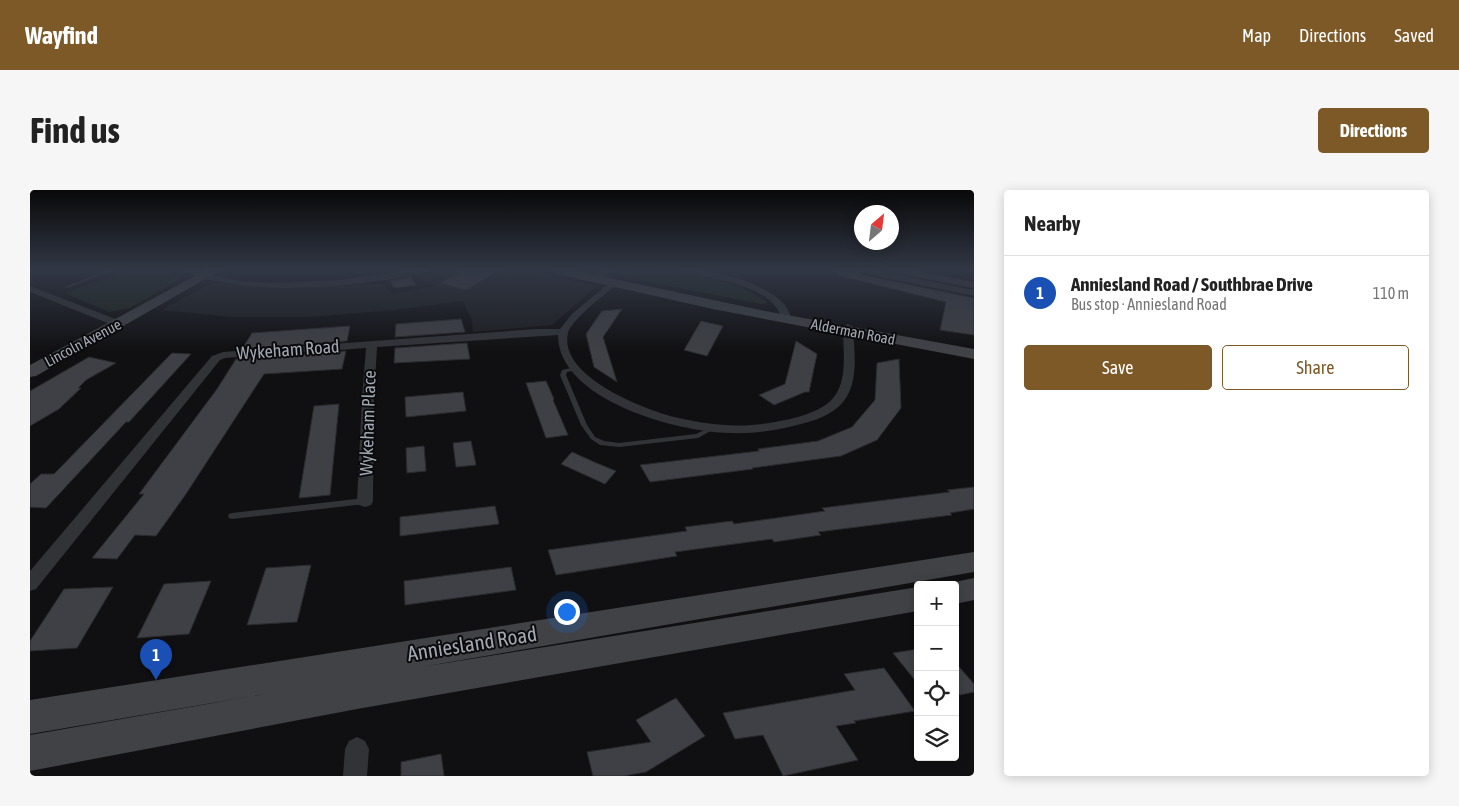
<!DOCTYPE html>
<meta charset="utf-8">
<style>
:root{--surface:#fff;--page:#f6f6f6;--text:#222;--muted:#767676;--line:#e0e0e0;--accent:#7d5927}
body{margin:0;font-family:"Asap Condensed",sans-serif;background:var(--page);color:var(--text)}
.controls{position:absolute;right:15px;bottom:15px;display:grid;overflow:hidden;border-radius:5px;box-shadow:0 2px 12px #0003}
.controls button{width:45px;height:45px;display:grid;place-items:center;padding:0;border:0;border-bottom:1px solid var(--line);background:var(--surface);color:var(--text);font:25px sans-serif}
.compass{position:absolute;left:824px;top:15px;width:45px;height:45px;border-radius:50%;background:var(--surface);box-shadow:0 2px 12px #0003;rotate:28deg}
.you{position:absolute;left:536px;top:421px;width:18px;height:18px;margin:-12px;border:4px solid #fff;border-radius:50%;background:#1a73e8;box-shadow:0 0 0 8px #1a73e833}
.badge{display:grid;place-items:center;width:32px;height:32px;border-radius:50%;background:var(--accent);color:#fff;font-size:16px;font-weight:700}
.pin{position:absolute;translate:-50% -41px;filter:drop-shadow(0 1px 2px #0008)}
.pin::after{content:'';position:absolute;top:26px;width:18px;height:15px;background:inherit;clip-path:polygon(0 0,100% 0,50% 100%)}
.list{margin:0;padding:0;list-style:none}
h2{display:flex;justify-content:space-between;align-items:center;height:65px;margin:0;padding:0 20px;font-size:21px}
h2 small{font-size:16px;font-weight:400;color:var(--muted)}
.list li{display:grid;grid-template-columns:32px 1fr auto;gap:15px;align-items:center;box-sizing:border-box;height:75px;padding:0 20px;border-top:1px solid var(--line)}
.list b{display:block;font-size:19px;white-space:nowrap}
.list p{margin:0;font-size:16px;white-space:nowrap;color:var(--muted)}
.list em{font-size:16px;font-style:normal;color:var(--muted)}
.actions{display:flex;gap:10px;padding:15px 20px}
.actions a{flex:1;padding:11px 0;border:1px solid var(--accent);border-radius:5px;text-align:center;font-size:18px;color:var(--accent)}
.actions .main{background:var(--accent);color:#fff}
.icon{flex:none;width:28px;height:28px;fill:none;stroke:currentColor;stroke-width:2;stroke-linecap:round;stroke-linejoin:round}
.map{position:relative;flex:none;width:944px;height:586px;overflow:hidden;border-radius:5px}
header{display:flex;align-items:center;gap:30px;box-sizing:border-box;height:70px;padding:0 25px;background:var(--accent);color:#fff}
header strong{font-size:24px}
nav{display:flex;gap:28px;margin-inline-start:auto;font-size:18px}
.intro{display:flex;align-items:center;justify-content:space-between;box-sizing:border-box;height:120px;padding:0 30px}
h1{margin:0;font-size:35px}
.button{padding:12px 22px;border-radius:5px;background:var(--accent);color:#fff;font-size:18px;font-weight:700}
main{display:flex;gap:30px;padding:0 30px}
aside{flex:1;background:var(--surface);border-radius:5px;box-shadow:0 2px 12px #0003}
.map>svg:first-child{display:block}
</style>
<header>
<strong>Wayfind</strong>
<nav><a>Map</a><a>Directions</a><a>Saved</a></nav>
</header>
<div class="intro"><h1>Find us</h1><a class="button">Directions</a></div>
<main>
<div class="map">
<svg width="944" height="586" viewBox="0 0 944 586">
<rect width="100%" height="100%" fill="#101012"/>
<polygon fill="#1c1d1f" points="413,80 498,80 567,96 522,135 443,142 442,131 433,111 365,120 279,127 201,127 132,120 178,95 184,93 263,98 354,94 362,104 401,97 406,94 393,90 388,86"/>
<g fill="#1d241d">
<polygon points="98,80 136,80 152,88 100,118 79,122 35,103"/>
<path d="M 598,80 C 644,81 700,84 738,113 L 730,114 L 595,87 L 589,83 Z"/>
</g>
<g fill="#3f4045" stroke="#2a2b2e">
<polygon points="434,80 470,80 436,100 410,93"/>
<polygon points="807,80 826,80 832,85 944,108 944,145 910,140 916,112 807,85"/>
<polygon points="851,80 879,80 944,92 944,98"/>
<polygon points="381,87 386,95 364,98 360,91"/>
<polygon points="592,119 573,147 587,192 564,177 556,144 572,121"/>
<polygon points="431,129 435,142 365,147 366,134"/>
<polygon points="671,131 693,136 677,166 654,160"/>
<polygon points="320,136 317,151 212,159 222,143"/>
<polygon points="766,151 787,164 779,202 775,202 744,215 729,205 755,194"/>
<polygon points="437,153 440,169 364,173 365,158"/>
<polygon points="316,161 312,179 234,184 156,304 126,346 105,345 87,369 62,368 114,304 109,304 187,199 206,169"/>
<polygon points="142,163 161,164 99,232 96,232 16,318 0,317 0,294 11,284 24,284"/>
<polygon points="59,167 86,173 56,190 48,198 51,198 29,219 0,236 0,201"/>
<polygon points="869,169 871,218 847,250 811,266 722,278 723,279 620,292 610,275 729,261 728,259 788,251 822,237 845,210 847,173"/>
<polygon points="516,191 524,209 523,210 538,245 516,248 496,193"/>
<polygon points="433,202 436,221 376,227 375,207"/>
<polygon points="309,214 300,305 269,308 284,216"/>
<polygon points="441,251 446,275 426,277 423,253"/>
<polygon points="394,256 396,281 377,283 376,258"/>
<polygon points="542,262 564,272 586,281 575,294 531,274"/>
<polygon points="944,297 944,319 920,323 922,325 788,342 791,345 744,352 742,349 645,362 647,366 578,377 526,385 518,360 657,341 655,337 702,331 704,334 795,321 792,318 920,302 917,300"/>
<polygon points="465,316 469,334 370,346 370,327"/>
<polygon points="281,375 267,432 217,435 236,378"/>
<polygon points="481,377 486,400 375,415 374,391"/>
<polygon points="181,391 159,444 107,448 134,394"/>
<polygon points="83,397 47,458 0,461 0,451 34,399"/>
<polygon points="888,459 888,494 863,463"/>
<polygon points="925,472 944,494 944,502 930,505 925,499"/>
<polygon points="854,478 885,521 824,531 826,533 806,536 828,570 753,586 733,545 705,549 693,523 825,500 814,484"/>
<polygon points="646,508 675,546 616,582 594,586 563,586 557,562 621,552 606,530"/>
<polygon points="411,564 414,586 371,586 371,572"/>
</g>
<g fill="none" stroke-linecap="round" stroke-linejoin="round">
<g fill="#313337" fill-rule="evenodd">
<polygon points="78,80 83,80 38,98 34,97"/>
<polygon points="545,177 547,178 547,180 537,182 536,185 557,235 565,247 574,251 589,253 666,244 681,237 683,236 686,238 668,248 589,257 570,255 561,249 551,235 530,185 532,180"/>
<polygon points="335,308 339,311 335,314 202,329 199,328 198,326 199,324 202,323"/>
</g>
<g fill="#313337" fill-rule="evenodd">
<path d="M 155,80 L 166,80 L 184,86 L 210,91 L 241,93 L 309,90 L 383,80 L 398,80 L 394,83 C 328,96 258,104 191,92 C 179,90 164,87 155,80 Z"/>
<polygon points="575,80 585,80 572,88 566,88 566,84"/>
<path d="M 647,80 C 677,78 730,90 752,112 C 756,115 758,120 760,125 L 758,127 L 752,127 C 750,124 748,120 746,117 C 729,94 677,86 651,83 Z"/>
<polygon points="828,80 843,80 944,100 944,106 832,83"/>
<path d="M 583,90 L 586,91 L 586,95 C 575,104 541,130 538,143 C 528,186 613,219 644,227 C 661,231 679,234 696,235 C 720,237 744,233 768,227 C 780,223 796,218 804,207 C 818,189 813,159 813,137 L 818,134 L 823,137 C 824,160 829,187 816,208 C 807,222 790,229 775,233 C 750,240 726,244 700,243 C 647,242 528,210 528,145 L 347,157 L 344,208 L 343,311 L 341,315 L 335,317 L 329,315 L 327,311 L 332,208 L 336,158 L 195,168 L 190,170 L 6,399 L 0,401 L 0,381 L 182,166 L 193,162 L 506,139 L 530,139 L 542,124 Z"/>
<polygon points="0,96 93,132 94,134 89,137 85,136 0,102"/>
<polygon points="327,547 335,551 339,559 337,586 313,586 315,559 319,551"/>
</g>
<g fill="#404246" fill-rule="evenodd">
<polygon points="176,80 191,80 6,186 0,187 0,175"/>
<polygon points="521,80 542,80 735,121 944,159 944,169 683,119 527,84"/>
<polygon points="944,362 944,382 391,477 888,397 888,421 327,519 0,581 0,545 235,504 0,544 0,510"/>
<polygon points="944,388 944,410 925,414 925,395 915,394"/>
</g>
</g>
<linearGradient id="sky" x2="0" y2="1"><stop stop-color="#09090a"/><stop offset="0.49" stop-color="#313744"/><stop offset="1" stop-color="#313744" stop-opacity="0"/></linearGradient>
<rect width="944" height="162" fill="url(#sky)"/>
<g text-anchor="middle" stroke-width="4" stroke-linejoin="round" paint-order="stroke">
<g font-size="15" fill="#a2a8b2" stroke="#0b0b0d">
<text transform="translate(823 142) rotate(11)" y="5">Alderman Road</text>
<text transform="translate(53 153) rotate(-28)" y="5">Lincoln Avenue</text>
</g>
<g font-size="18" fill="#a2a8b2" stroke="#0b0b0d">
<text transform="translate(258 160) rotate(-4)" y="6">Wykeham Road</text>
<text transform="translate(338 233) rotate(-88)" y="6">Wykeham Place</text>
</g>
<g font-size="21" fill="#a2a8b2" stroke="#0b0b0d">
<text transform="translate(442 454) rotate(-9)" y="7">Anniesland Road</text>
</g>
</g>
</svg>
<div class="controls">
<button>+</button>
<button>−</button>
<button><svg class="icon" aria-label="locate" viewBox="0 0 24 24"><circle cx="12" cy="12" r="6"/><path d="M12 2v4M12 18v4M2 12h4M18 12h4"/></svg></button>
<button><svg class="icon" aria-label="layers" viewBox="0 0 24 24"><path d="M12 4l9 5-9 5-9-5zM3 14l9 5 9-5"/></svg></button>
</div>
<svg class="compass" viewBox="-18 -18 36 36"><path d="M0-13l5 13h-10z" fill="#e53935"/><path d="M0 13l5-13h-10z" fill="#767676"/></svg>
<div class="you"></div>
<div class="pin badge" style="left:126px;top:490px;background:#1a4fb4">1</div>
</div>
<aside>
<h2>Nearby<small></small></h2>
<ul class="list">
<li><span class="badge" style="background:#1a4fb4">1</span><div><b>Anniesland Road / Southbrae Drive</b><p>Bus stop · Anniesland Road</p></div><em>110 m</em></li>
</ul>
<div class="actions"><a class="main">Save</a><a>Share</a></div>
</aside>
</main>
